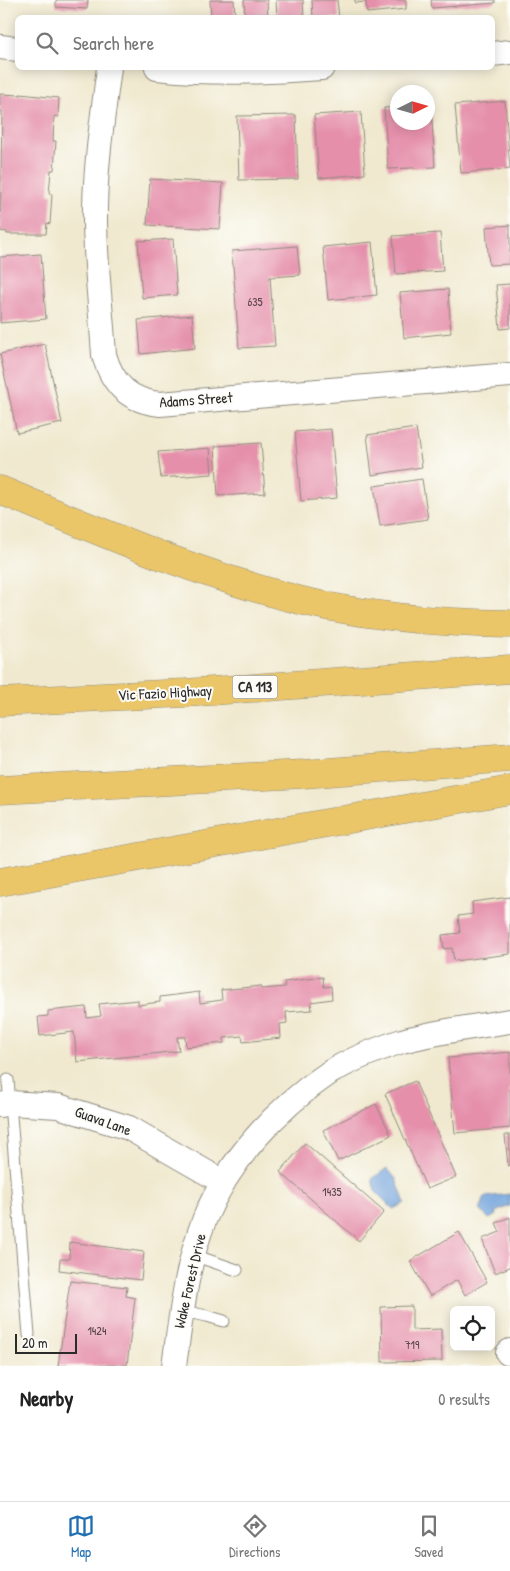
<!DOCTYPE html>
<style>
:root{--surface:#fff;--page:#f2f2f2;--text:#222;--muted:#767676;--line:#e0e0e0;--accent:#1f6fb2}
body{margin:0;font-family:"Patrick Hand",sans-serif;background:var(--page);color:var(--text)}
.controls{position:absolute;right:15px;bottom:15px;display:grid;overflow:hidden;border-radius:8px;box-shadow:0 2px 12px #0003}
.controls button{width:45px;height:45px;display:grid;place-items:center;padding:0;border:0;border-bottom:1px solid var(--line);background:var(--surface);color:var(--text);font:25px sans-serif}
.compass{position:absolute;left:390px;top:85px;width:45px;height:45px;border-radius:50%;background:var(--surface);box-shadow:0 2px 12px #0003;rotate:85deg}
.scale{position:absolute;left:15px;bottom:12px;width:62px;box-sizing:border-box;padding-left:5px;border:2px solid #2b2b2b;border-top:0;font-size:14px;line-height:18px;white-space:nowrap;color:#2b2b2b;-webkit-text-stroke:4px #fdfcf7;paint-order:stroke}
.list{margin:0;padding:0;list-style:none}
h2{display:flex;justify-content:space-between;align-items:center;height:65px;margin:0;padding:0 20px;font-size:21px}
h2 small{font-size:16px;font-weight:400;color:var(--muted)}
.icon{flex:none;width:28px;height:28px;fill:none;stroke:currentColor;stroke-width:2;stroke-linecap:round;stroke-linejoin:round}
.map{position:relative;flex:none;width:510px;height:1366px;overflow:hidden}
.search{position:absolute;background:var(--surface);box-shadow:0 2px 12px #0003;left:15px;right:15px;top:15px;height:55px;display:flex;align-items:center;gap:12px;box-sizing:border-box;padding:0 18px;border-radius:8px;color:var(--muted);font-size:19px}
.sheet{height:135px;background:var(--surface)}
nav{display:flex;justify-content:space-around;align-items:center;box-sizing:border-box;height:70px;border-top:1px solid var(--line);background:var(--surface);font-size:14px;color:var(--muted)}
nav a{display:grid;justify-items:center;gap:2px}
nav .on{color:var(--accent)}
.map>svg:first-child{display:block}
</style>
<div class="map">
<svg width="510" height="1366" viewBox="0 0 510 1366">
<rect width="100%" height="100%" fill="#fdfcf7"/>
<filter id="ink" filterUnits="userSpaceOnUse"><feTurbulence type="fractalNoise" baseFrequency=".02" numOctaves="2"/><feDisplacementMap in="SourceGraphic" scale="10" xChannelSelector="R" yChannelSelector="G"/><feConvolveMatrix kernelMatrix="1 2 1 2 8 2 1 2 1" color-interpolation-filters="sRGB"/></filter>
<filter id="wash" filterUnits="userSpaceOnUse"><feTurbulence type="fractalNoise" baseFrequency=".0096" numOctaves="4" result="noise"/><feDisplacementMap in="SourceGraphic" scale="20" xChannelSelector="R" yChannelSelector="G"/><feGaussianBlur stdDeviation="1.12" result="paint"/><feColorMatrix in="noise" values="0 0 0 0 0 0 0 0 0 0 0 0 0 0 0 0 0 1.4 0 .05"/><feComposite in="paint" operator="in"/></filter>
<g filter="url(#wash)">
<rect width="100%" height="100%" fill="#f0e9cf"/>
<g fill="#70a2db" stroke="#4e6683">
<polygon points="387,1168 396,1179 405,1203 393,1209 375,1191 372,1179"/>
<polygon points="510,1194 510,1206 495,1212 497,1215 489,1219 480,1210 485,1197"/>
</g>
<g id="blocks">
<g fill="#e58fab">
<polygon points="56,0 88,0 87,9 56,7"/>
<polygon points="210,0 234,0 235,17 211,18"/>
<polygon points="244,0 267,0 268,18 245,18"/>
<polygon points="276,0 303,0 304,18 277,18"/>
<polygon points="312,0 337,0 339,18 313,18"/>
<polygon points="355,0 406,0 406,9 367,13 366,2 355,3"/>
<polygon points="431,0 495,0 495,3 432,8"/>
<polygon points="0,94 21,95 20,94 59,98 58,117 54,116 53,141 56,141 54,170 51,170 49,194 52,194 50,224 47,223 46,234 7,234 7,232 0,231 2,111 0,111"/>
<polygon points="505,101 510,169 461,173 455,105"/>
<polygon points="428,105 431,105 435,167 388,169 384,108 398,107 398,122 428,122"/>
<polygon points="361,112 365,174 319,178 314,115"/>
<polygon points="296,115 298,179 239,180 237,116"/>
<polygon points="150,179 223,183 220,229 147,225"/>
<polygon points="510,225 510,264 489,265 486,227"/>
<polygon points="440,233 443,271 396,274 393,236"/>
<polygon points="173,239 177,295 142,298 138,241"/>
<polygon points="372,242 377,295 328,300 323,247"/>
<polygon points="297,246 300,275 270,277 275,346 239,348 232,251"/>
<polygon points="41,254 46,319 0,323 0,257"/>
<polygon points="510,284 510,328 500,329 496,285"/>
<polygon points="448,289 451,333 404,338 400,293"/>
<polygon points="192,315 195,348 141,354 138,320"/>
<polygon points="45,344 62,423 17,433 0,354"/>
<polygon points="416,428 422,467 372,475 367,435"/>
<polygon points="331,429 337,498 301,501 295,432"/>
<polygon points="261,443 265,493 218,496 215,446"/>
<polygon points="210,448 212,474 161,478 158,452"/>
<polygon points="422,479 428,519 380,526 374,486"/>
<polygon points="510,897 510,954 454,961 452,948 444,949 442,935 460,933 458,916 473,914 472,902"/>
<polygon points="323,977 324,987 331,986 332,999 311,1002 312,1010 286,1012 287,1023 280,1024 281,1038 243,1042 242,1036 224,1038 224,1043 186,1047 185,1037 177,1037 179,1051 77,1062 74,1032 40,1036 38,1017 48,1016 48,1011 86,1007 87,1018 101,1016 99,1004 138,1000 138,1005 160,1002 160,997 199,992 200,1003 222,1000 221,990 261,986 262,989 285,987 284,982"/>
<polygon points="510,1052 510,1128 455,1133 448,1058"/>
<polygon points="415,1081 456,1177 427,1189 385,1094"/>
<polygon points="376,1104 391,1135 338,1161 323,1130"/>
<polygon points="505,1135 510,1135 510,1165 508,1166"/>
<polygon points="305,1143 384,1212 359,1241 280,1172"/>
<polygon points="510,1217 510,1267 495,1273 482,1239 500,1232 496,1223"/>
<polygon points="459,1232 487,1282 465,1295 457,1280 430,1296 410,1261"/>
<polygon points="70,1242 144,1252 141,1280 59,1270 60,1259 69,1259"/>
<polygon points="70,1281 127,1287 126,1296 135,1298 127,1365 58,1366"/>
<polygon points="412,1306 412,1330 441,1329 442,1361 382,1362 381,1307"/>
</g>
</g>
</g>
<g filter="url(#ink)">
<use href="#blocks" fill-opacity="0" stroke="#8e8a7d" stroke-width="1"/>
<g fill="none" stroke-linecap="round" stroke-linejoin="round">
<g stroke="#8e8a7d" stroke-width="13">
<g id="service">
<polyline points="8,1080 29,1335"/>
<polyline points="193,1255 237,1270"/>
<polyline points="182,1311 207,1316 224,1321"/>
</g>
</g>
<g stroke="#8e8a7d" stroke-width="26">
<g id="minor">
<polyline points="0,47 18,49"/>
<polyline points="492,54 510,52"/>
<path d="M 109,68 C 103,114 96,160 95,207 C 94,256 101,306 104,355 C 113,385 129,401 160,404 L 510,375"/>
<path d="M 157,68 C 213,74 266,72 322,68"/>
<polyline points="0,1105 10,1103 58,1106 129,1128 223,1182"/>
<polyline points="508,1353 510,1351"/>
<path d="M 174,1366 C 181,1317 186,1265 205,1218 C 229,1160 277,1108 329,1073 C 351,1059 378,1049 402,1041 C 437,1031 474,1027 510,1021"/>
</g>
</g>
<g stroke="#8e8a7d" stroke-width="29">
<g id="motorway">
<path d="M 0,490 C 99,531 198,575 303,601 C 371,617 441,623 510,624"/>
<polyline points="0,702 185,693 510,669"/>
<polyline points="0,790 303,774 510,758"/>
<polyline points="0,882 510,790"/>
</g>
</g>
<use href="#service" stroke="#fff" stroke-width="11"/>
<use href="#minor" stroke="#fff" stroke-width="24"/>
<use href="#motorway" stroke="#ebc669" stroke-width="28"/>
</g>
</g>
<g text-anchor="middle" stroke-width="4" stroke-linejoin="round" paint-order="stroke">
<g font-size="12" fill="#5a444b">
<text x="255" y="306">635</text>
<text x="332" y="1196">1435</text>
<text x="97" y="1335">1424</text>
<text x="412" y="1349">719</text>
</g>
<rect fill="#fdfcf7" stroke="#6a6a68" stroke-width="1" x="232.5" y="675.5" width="45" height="23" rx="4"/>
<g font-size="14" font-weight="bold" fill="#2b2b2b">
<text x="255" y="692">CA 113</text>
</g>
<g font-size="15" fill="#2b2b2b" stroke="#fdfcf7">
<text transform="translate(196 400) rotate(-4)" y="5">Adams Street</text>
<text transform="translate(165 693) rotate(-3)" y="5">Vic Fazio Highway</text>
<text transform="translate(103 1121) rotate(20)" y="5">Guava Lane</text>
<text transform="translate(190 1281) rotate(-77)" y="5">Wake Forest Drive</text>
</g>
</g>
</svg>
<div class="controls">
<button><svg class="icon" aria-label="locate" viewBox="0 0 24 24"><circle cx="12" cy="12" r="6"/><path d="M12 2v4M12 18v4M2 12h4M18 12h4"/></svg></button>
</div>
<svg class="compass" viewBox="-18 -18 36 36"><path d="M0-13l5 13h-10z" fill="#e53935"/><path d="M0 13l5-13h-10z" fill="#767676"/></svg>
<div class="scale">20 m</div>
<div class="search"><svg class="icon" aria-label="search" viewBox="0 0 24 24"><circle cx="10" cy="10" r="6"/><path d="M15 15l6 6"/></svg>Search here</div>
</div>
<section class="sheet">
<h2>Nearby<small>0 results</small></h2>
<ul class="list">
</ul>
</section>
<nav>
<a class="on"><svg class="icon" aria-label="map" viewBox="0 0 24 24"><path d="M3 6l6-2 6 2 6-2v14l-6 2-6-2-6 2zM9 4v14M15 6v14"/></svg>Map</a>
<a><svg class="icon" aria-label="directions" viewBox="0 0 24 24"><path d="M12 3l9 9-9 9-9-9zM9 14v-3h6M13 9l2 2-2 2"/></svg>Directions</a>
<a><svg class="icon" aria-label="saved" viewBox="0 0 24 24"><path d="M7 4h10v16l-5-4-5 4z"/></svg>Saved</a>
</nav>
